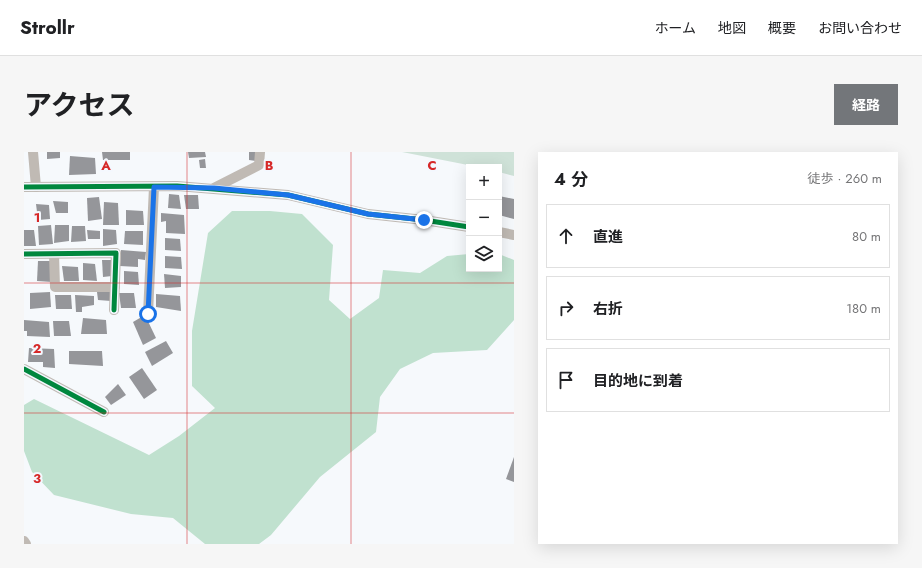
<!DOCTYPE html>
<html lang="ja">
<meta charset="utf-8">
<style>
:root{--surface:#fff;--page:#f6f6f6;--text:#202124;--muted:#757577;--line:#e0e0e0;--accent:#73767a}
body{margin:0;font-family:Jost,"Noto Sans JP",sans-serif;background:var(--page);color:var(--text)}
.controls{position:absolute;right:12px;top:12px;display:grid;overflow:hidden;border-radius:0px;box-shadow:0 4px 16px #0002}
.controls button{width:36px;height:36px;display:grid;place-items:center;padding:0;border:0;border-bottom:1px solid var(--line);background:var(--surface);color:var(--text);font:20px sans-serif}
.stop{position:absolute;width:12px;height:12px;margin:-9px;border:3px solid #1a73e8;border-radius:50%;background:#fff}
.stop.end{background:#1a73e8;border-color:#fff;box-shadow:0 1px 4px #0008}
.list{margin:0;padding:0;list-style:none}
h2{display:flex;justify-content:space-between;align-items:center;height:52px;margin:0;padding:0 16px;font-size:17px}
h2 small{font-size:13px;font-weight:400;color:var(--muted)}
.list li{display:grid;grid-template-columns:26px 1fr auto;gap:12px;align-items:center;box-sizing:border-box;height:64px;margin:0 8px 8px;padding:0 8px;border:1px solid var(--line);border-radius:0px}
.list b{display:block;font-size:15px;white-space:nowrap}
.list em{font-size:13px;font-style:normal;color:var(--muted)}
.icon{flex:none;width:22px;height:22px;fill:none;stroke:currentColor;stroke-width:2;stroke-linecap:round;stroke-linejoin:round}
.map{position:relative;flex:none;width:490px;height:392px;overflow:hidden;border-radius:0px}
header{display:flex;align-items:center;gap:24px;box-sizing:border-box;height:56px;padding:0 20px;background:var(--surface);border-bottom:1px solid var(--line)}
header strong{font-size:19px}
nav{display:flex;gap:22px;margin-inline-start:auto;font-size:14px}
.intro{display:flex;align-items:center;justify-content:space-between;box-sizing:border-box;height:96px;padding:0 24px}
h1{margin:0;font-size:28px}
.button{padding:10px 18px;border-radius:0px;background:var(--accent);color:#fff;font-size:14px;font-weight:700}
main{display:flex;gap:24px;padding:0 24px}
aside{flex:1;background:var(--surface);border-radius:0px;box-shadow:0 4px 16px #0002}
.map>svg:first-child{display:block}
</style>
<header>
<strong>Strollr</strong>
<nav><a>ホーム</a><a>地図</a><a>概要</a><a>お問い合わせ</a></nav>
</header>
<div class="intro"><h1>アクセス</h1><a class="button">経路</a></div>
<main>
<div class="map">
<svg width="490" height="392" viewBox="0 0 490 392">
<rect width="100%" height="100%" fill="#f6f9fc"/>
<polygon fill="#cfe2d8" points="378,0 490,0 490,24 475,20 475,15 454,15"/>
<polygon fill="#c0e1cf" points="208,59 246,59 278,62 309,93 305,148 326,167 355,146 359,118 396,121 423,104 445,102 445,117 475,117 475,102 490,108 490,168 463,198 409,201 376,217 356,245 352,280 296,325 247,383 235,392 181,392 149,366 107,362 30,343 8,320 0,299 0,253 10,247 125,303 155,284 191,256 168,234 168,179 184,81"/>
<g fill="#95969a">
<polygon points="23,0 36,0 36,6 23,7"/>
<polygon points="78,0 106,0 106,8 79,8"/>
<polygon points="164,0 181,0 182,5 165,6"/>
<polygon points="225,0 233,0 233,9 225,8"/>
<polygon points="46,4 71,6 72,22 45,23"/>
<polygon points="181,7 182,16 176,16 175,8"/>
<polygon points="145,42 155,43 157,57 144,56"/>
<polygon points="160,43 174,43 175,57 162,57"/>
<polygon points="475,44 490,47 490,67 475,63"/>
<polygon points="75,45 78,67 64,69 63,46"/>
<polygon points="29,49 44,50 44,61 32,61"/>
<polygon points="80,50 94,51 95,73 79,73"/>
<polygon points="12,52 25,53 26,67 14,68"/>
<polygon points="102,58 119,59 120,73 102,73"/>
<polygon points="137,61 160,63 161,82 142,81 142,69 137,70"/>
<polygon points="27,73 29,92 15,93 14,74"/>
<polygon points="31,73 45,73 45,89 30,91"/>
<polygon points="48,74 61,74 62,89 47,90"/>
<polygon points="79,77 92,78 93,92 79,94"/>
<polygon points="0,78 10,78 12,94 0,94"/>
<polygon points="63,78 76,79 76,87 64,87"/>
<polygon points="101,79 119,79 119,93 100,92"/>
<polygon points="141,86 156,87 157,99 141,98"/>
<polygon points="97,98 122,100 121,108 114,107 114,115 96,114"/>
<polygon points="141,104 157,105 158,117 141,116"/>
<polygon points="78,108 87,108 88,124 79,125"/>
<polygon points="14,109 26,109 28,130 13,129"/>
<polygon points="59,111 71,112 73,129 59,128"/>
<polygon points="38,114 54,115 55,129 40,129"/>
<polygon points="100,119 114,120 115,133 100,132"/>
<polygon points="140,122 157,124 157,135 141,136"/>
<polygon points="26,140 27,155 6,157 6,141"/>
<polygon points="73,140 86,140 87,149 74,148"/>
<polygon points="95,141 110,141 112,156 97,156"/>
<polygon points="132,142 156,144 157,159 132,155"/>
<polygon points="31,143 47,143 48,157 32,157"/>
<polygon points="51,143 70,144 70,153 58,155 58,160 52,160"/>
<polygon points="121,163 132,186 119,193 109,170"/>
<polygon points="59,166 82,168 83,182 57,182"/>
<polygon points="0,168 25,170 26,185 3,184 3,179 0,179"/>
<polygon points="29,169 45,169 47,184 30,184"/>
<polygon points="142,189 149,201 128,214 121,200"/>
<polygon points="5,196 30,197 31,216 19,215 19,210 4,210"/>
<polygon points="45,199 78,199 79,214 45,212"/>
<polygon points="118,216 133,238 120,247 105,225"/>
<polygon points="94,232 102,243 87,253 81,245"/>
<polygon points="490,305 490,330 482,327"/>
</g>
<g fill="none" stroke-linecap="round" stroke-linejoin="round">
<g stroke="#c0bab4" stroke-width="10">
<polyline points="9,0 12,35"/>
<polyline points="0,35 153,34 264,43 344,62 400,68 445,75"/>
<polyline points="190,36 235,13 236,0"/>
<polyline points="475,80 490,83"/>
<polyline points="0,102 92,101 90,158"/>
<polyline points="30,102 31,135 91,135"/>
<polyline points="124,162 130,35"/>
<polyline points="0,217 80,260"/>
<polyline points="0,389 2,392"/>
</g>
<g stroke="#f4f8fe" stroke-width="8">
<g id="cycleway">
<polyline points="0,35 153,34 264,43 344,62 400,68 445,75"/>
<polyline points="0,102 92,101 90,158"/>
<polyline points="0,217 80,260"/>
</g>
</g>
<use href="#cycleway" stroke="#00873e" stroke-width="5"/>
</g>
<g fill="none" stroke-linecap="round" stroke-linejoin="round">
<polyline stroke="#1a73e8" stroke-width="5" points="124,162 130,35 190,36 264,43 344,62 400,68"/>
</g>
<path fill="none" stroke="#d62828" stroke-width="1" stroke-opacity="0.55" d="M 163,0 L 163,392M 327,0 L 327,392M 0,131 L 490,131M 0,261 L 490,261"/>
<g font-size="13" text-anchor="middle" font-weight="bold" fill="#d62828" stroke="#f4f8fe" stroke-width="4" stroke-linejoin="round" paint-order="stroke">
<text x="82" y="18">A</text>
<text x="245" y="18">B</text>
<text x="408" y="18">C</text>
<text x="13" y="70">1</text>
<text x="13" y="201">2</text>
<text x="13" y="331">3</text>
</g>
</svg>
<div class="controls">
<button>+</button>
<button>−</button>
<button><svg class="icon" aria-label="layers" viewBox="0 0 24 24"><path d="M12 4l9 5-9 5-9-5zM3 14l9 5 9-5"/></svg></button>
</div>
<div class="stop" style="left:124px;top:162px"></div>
<div class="stop end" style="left:400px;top:68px"></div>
</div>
<aside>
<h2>4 分<small>徒歩 · 260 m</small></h2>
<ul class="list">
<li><svg class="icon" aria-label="ahead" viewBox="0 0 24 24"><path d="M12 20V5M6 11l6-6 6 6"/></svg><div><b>直進</b></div><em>80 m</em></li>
<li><svg class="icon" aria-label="right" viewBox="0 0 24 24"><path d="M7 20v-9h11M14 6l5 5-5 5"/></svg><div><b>右折</b></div><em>180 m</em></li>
<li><svg class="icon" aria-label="arrive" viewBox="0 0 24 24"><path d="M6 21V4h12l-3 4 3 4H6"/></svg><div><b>目的地に到着</b></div></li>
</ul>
</aside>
</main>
